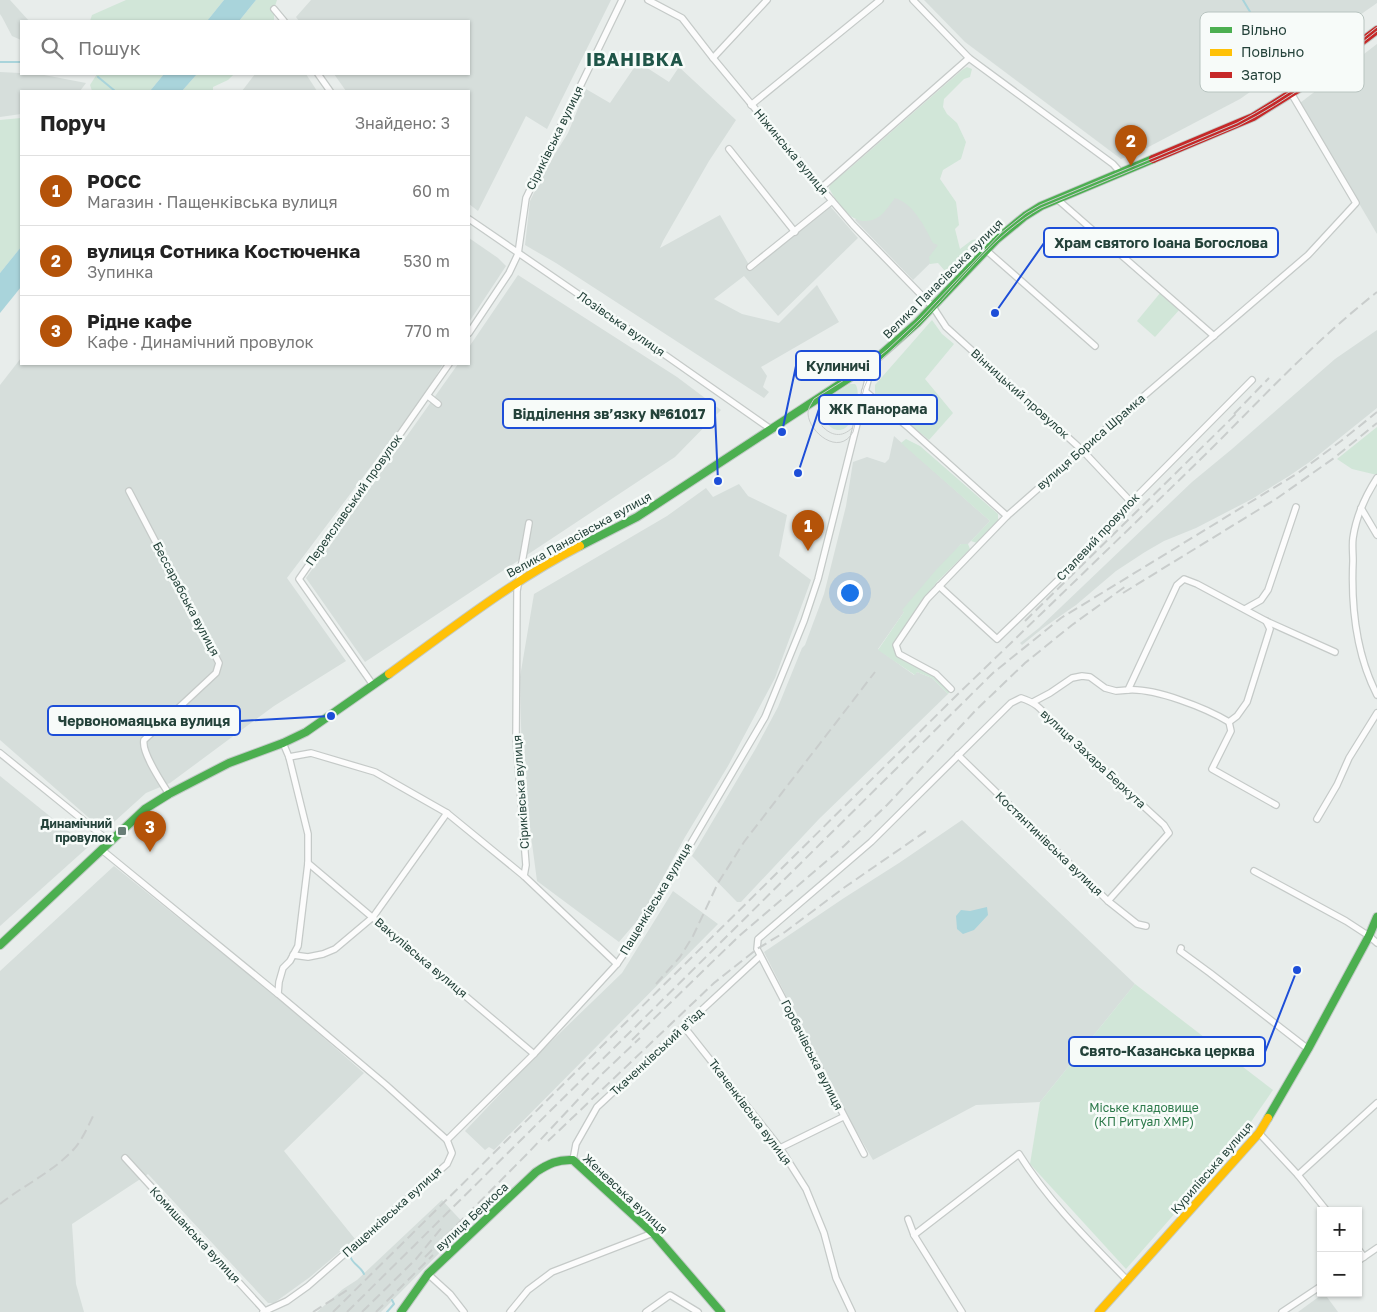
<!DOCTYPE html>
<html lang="uk">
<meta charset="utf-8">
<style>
:root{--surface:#fff;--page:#f6f6f6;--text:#222;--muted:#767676;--line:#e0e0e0;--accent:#b45309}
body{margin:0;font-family:"Golos Text",sans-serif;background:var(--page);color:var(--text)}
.controls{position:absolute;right:15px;bottom:15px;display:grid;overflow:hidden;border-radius:0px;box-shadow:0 1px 4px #0004}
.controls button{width:45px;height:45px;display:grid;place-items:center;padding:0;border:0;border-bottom:1px solid var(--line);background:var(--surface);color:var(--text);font:25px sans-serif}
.you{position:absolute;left:849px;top:592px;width:18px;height:18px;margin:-12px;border:4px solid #fff;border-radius:50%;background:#1a73e8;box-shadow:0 0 0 8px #1a73e833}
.badge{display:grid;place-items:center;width:32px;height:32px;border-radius:50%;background:var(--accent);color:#fff;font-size:16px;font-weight:700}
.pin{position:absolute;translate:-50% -41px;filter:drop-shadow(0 1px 2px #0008)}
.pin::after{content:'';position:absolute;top:26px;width:18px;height:15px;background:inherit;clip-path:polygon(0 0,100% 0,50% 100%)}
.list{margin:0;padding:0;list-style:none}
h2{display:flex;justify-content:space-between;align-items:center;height:65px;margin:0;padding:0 20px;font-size:21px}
h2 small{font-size:16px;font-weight:400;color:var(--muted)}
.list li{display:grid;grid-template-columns:32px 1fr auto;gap:15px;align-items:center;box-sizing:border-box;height:70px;padding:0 20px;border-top:1px solid var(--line)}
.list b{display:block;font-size:19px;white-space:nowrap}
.list p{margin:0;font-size:16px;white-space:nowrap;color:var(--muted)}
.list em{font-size:16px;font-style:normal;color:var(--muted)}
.icon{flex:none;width:28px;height:28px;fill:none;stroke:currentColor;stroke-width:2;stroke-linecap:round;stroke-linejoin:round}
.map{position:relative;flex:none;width:1377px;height:1312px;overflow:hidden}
.search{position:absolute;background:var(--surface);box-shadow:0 1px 4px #0004;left:20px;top:20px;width:450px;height:55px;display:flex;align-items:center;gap:12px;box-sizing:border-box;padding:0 18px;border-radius:0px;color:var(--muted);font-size:19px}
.panel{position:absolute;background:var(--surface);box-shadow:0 1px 4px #0004;left:20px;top:90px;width:450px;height:275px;border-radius:0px}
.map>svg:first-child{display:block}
</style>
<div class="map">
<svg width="1377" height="1312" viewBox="0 0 1377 1312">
<rect width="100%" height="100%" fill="#e8edeb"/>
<g fill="#d6dedb">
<polygon points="0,0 10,0 29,21 21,21 21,40 12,36 2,17 0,14"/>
<polygon points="311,0 611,0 547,129 526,116 478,211 469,204 469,91 346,91 334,74 469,74 469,21 299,21 296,17"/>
<polygon points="924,0 1377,0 1377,3 1240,99 1137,153 1121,159 965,42"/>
<polygon points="1377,44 1377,234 1300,103"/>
<polygon points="638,62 669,82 679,67 736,120 709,161 663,241 660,248 720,215 752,270 830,206 858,238 778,316 744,276 714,299 742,314 779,323 817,285 839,322 761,367 767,376 763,387 769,392 764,398 556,263 525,245 530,201 545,170 568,133 586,89 610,103"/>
<polygon points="0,72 39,74 86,83 80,91 21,91 21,114 0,117"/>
<polygon points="255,74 306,74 317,91 242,91"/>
<polygon points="899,178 957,237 913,280 855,220"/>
<polygon points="469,238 498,258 506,266 469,322"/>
<polygon points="518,275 677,377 721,410 675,457 365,662 306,578 458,364 469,364 469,347"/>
<polygon points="1377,330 1377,408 1311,461 1289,476 1252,499 1196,528 1164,541 1145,552 1116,571 1076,605 1043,628 1022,645 1020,643 1039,628 1192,482 1232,449 1335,359"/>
<polygon points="21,358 21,364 443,364 424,396 287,578 346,661 274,706 170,783 146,793 104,831 0,740 0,385"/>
<polygon points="894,436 990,521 968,544 961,544 904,612 878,649 914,675 917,672 932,678 948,694 819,819 741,902 737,902 692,856 756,748 778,707 802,648 805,645 824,594 846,506 853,462 867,457 885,463 889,459"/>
<polygon points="739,484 748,496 787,515 779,556 811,580 775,678 728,766 685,837 643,914 619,942 537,881 522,768 520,677 534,594 667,516 706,488 713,497"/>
<polygon points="0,776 88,847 0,926"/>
<polygon points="962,820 1135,984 1040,1102 976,1105 873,1160 841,1105 764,952 844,898 899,863"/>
<polygon points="114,866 279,999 364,1073 284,1151 355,1239 310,1277 274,1303 268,1303 148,1174 72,1224 76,1284 84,1312 0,1312 0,971"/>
<polygon points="673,891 718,924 494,1150 489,1147 485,1150 465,1131 534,1058 622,973"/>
<polygon points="442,1200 466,1226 381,1312 317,1312 343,1289 357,1280"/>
<polygon points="1324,1293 1338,1312 1298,1312"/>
</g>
<g fill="#d1e6d8">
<polygon points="126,0 224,0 207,21 90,21 92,15"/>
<polygon points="256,0 277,0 274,9 274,20 276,21 239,21"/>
<path d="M 967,67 L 972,69 L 970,77 L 964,79 L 944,99 L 943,107 L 947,114 L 957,123 L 966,142 L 961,159 L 943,170 L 940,179 L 956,202 L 959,225 L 955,229 L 960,249 L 972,240 L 978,239 L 950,271 L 945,271 L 938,263 L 930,264 L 929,257 L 938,245 L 933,243 C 925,227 913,203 895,198 C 890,204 886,211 880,216 C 857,232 839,207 829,188 L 831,183 L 849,169 L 962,70 Z"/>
<polygon points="97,74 164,74 150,91 92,91 90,85"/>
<polygon points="197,74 234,74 228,80 213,87 213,91 182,91"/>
<polygon points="21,118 21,247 0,273 0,120"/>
<polygon points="1161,292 1180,309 1155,337 1137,321"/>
<polygon points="932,320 942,334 954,344 925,379 953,413 929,440 875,395 875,385"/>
<path d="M 850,384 L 855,384 C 861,390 856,414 851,421 C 839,442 822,422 819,408 L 823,401 Z"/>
<polygon points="1377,427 1377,475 1352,469 1337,459"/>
<polygon points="906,439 920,446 998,514 998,521 977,543 971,541 990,521 901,443"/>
<polygon points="961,544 968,544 970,549 936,583 894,646 897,656 936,676 950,691 948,694 932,678 917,672 915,675 878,650 904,612 902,610 936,570"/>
<polygon points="1135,984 1273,1090 1235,1145 1126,1269 1030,1164 1040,1102"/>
</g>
<g fill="#a9d4db">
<polygon points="224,0 256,0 239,21 207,21"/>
<polygon points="164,74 197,74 182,91 150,91"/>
<polygon points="21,247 21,287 0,313 0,273"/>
<polygon points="987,907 988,915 974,930 963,934 957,929 956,916 961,910 970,911"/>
</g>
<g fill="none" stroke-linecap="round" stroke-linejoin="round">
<g stroke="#a9d4db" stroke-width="2">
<polyline points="1243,0 1274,52"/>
<polyline points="0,62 21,62"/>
<polyline points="98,77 115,91"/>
<path d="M 351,1258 C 353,1264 361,1267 364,1274"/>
<polyline points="387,1312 394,1304 392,1300"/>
</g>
<g stroke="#c5cac8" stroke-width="8">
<g id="street">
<polyline points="648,0 682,18 713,58 821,188 853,225 933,307 946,327 1082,450 1131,502"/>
<polyline points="913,0 969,58 1113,164 1121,173"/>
<polyline points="274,9 284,21"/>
<polyline points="713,58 767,0"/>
<polyline points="318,74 330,91"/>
<polyline points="751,105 880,0"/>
<polyline points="729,149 795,232"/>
<polyline points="821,188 969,58"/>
<polyline points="1057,199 1214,336"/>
<polyline points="469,219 581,296 772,430"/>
<polyline points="986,250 1095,346"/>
<polyline points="750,267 832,201"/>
<polyline points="469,333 509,273 518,254 526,198 622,0"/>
<polyline points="865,391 909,428 1007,516"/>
<polyline points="428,396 438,404"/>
<path d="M 1377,478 C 1366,495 1356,517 1353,538 C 1352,545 1353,553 1353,561 C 1351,606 1356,654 1377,695"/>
<path d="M 129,491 L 219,663 L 216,673 L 144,740 C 141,752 162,783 169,794"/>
<polyline points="1361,508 1377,535"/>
<polyline points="529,523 517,591 516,738 526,865 524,876 617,964"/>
<polyline points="939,586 997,639 1080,559 1131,502 1252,380"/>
<polyline points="1245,609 1261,600 1268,590 1296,507"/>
<polyline points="1266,621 1270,629 1247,702 1237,716 1229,722 1231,731 1212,769 1276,805"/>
<polyline points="373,685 299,579 449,364"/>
<polyline points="951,689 936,674 899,654 896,645 927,599 1007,516 1117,419 1308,255 1356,203 1291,93"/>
<path d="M 1128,690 C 1155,688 1206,708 1229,722"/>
<polyline points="1033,702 1050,693 1072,678 1082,676 1090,677 1105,688 1116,691 1128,690 1177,585 1184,579 1197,584 1266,621 1335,652"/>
<polyline points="283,743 289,757 308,834 308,863 298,946 290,961 283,968 279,982 278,994 386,1085 447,1140"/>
<polyline points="0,753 110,842"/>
<polyline points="958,755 1108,901 1137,924 1146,926"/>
<polyline points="289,757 311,753 375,772 447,813 524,876"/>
<polyline points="1317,819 1337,785 1349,758 1377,713"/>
<polyline points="102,850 278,994"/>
<polyline points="308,863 534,1054"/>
<polyline points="1254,871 1346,921 1369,936 1377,943"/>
<polyline points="1181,948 1180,951 1210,973 1308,1049"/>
<polyline points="293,955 308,957 323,954 335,949 373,917 447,813"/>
<polyline points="685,1028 780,1148 806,1189 824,1233 836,1278 852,1312"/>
<polyline points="1259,1133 1298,1175 1327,1211"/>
<polyline points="780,1148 843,1117"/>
<path d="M 864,1154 L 757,949 L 758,939 L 871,842 L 1011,703 L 1021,698 C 1034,702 1041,708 1049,719 L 1164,825 L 1169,833 L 1108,901"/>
<polyline points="125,1158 265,1311"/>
<polyline points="573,1160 576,1144 597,1107 760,956"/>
<polyline points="1298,1175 1377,1103"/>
<polyline points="908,1219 914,1235 962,1312"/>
<path d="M 914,1235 L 1019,1154 C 1049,1202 1089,1241 1128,1281"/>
<polyline points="1358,1249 1364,1257"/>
<polyline points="1358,1261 1377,1248"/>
<polyline points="428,1274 450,1294 464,1312"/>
<polyline points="263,1312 287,1301 308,1286 447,1164 452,1153 447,1140 534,1054 617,964 640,930 765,717 804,621 818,579 870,372 869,365"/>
<polyline points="510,1312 528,1290 552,1272 653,1233"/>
<polyline points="646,1312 670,1295 698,1312"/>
<polyline points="1282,1312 1321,1286"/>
</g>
</g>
<g stroke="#c3cbc8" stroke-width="10">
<g id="fast">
<polyline points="580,546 637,517 869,365 917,323 996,240 1025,216 1041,206 1153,159"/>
<polyline points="0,945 145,809 169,794 229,763 283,743 306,732 389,674"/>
<polyline points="1268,1118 1308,1049 1369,936 1377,917"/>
<path d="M 401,1312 L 428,1274 L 536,1172 C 548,1164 558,1159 573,1160 L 653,1233 L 721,1312"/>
</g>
</g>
<g stroke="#c3cbc8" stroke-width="10">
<g id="slow">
<path d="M 389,674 C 451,629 512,581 580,546"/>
<polyline points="1099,1312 1259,1133 1268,1118"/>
</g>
</g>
<g stroke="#c3cbc8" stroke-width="10">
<polyline id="jam" points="1153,159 1253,117 1301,87 1377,30"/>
</g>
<use href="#street" stroke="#fcfcfc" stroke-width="5.5"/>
<use href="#fast" stroke="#4caf50" stroke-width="8"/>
<use href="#slow" stroke="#ffc107" stroke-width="8"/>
<use href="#jam" stroke="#c62828" stroke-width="8"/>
<g stroke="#c9cdcc" stroke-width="1">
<path d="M 1377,27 C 1332,63 1287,97 1237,123 L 1040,205 L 1026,213 L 1001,233 L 920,319 L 887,350 L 868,365 L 814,399 C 811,404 808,408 808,414 C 809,432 839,457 853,432 L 864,388 L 873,367 C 892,350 911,333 928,315 C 964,277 996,233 1041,208 L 1238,126 C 1288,101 1333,66 1377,31"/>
<path d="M 822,426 C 831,436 842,438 852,428"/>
</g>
<g stroke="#c9cdcc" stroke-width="2" stroke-dasharray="10 5" stroke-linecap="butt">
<polyline points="1234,414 1269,378"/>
<polyline points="1123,593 1276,499 1334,458 1377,423"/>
<polyline points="1025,621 1239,411"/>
<polyline points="656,984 680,957 693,936 718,883 744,842 875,672"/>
<polyline points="632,1040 738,937 844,846 887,805 976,710 1025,663 1072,625 1126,586"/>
<polyline points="548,1141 714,983 757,949 785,932 845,887 929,829"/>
<path d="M 0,1204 C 24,1185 53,1172 74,1149 C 83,1139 89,1124 95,1112"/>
<polyline points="425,1257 529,1152 601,1075 640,1038"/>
<polyline points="313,1312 349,1289"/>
<path d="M 333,1312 L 958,694 C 1042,613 1126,532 1209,451 C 1264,396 1316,340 1377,292"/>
<polyline points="347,1312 993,673 1061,618 1298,473 1341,441 1377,412"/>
<polyline points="362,1312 416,1259 443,1226"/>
<polyline points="376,1312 433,1255"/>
</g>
</g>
<rect fill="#697e78" stroke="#f7fbf9" stroke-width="2" x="117" y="826" width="10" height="10" rx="2.5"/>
<g text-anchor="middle" stroke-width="5" stroke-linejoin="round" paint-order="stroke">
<g font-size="12" fill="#24423a" stroke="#f7fbf9">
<text transform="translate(555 138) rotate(-64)" y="4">Сіриківська вулиця</text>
<text transform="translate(791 152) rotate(50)" y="4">Ніжинська вулиця</text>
<text transform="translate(943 279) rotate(-45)" y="4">Велика Панасівська вулиця</text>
<text transform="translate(621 324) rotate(35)" y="4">Лозівська вулиця</text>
<text transform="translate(1020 394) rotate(42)" y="4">Вінницький провулок</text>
<text transform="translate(1091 442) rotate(-41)" y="4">вулиця Бориса Шрамка</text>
<text transform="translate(354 500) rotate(-55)" y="4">Переяславський провулок</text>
<text transform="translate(579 535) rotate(-29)" y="4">Велика Панасівська вулиця</text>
<text transform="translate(1098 537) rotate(-47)" y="4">Сталевий провулок</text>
<text transform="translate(186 599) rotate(62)" y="4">Бессарабська вулиця</text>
<text transform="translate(1093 759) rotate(43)" y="4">вулиця Захара Беркута</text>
<text transform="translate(521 792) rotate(-94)" y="4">Сіриківська вулиця</text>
<text transform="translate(1049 844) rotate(44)" y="4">Костянтинівська вулиця</text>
<text transform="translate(656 899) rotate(-59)" y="4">Пащенківська вулиця</text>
<text transform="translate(421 958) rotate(40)" y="4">Вакулівська вулиця</text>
<text transform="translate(657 1052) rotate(-43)" y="4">Ткаченківський в'їзд</text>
<text transform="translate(812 1055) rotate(63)" y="4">Горбачівська вулиця</text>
<text transform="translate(750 1112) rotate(53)" y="4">Ткаченківська вулиця</text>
<text transform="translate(1212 1168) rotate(-49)" y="4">Курилівська вулиця</text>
<text transform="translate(625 1194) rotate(43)" y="4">Женевська вулиця</text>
<text transform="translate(392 1212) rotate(-42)" y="4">Пащенківська вулиця</text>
<text transform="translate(472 1217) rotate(-43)" y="4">вулиця Беркоса</text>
<text transform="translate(195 1235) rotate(47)" y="4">Комишанська вулиця</text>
</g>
<g font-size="12" font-weight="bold" fill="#24423a" stroke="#f7fbf9" text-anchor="end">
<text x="112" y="828">Динамічний<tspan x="112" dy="14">провулок</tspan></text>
</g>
<g font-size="12" fill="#2d7a4b" stroke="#f7fbf9">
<text x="1144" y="1112">Міське кладовище<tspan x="1144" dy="14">(КП Ритуал ХМР)</tspan></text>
</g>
<g font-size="18" font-weight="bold" letter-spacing="1" fill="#1f5548" stroke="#f7fbf9">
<text x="635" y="66">ІВАНІВКА</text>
</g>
</g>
<rect x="1200" y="12" width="164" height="80" rx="8" fill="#f7fbf9" stroke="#b8c4c0" stroke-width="1"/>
<rect x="1210" y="27" width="22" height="6" fill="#4caf50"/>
<rect x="1210" y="49" width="22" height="7" fill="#ffc107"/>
<rect x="1210" y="72" width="22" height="6" fill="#c62828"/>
<g font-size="14" fill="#24423a">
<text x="1241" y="35">Вільно</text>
<text x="1241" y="57">Повільно</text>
<text x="1241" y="80">Затор</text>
</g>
<path fill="none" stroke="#1d4ed8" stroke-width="2" d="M995 313L1044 243M782 432L796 366M798 473L819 409M718 481L715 414M331 716L240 721M1297 970L1265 1052"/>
<g fill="#1d4ed8" stroke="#f7fbf9" stroke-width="2">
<circle cx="995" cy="313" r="5"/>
<circle cx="782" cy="432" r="5"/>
<circle cx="798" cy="473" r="5"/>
<circle cx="718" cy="481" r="5"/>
<circle cx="331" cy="716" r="5"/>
<circle cx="1297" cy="970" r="5"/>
</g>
<g fill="#f7fbf9" stroke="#1d4ed8" stroke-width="2">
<rect x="1044" y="228" width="234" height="29" rx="5"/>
<rect x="796" y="351" width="84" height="29" rx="5"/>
<rect x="819" y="395" width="118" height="29" rx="5"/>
<rect x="503" y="399" width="212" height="29" rx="5"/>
<rect x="48" y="706" width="192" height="29" rx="5"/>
<rect x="1069" y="1037" width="196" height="29" rx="5"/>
</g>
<g font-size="14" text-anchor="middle" font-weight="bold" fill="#24423a">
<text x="1161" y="248">Храм святого Іоана Богослова</text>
<text x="838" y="371">Кулиничі</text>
<text x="878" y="414">ЖК Панорама</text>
<text x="609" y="419">Відділення зв’язку №61017</text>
<text x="144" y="726">Червономаяцька вулиця</text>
<text x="1167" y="1056">Свято-Казанська церква</text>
</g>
</svg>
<div class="controls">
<button>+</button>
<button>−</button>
</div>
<div class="you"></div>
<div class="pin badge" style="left:808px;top:551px">1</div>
<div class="pin badge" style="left:1131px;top:166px">2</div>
<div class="pin badge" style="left:150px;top:852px">3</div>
<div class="search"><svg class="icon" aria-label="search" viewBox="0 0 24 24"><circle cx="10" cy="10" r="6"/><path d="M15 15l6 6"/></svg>Пошук</div>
<section class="panel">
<h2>Поруч<small>Знайдено: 3</small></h2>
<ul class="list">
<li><span class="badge">1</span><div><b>РОСС</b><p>Магазин · Пащенківська вулиця</p></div><em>60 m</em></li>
<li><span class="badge">2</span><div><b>вулиця Сотника Костюченка</b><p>Зупинка</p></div><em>530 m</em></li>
<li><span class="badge">3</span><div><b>Рідне кафе</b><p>Кафе · Динамічний провулок</p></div><em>770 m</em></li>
</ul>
</section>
</div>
